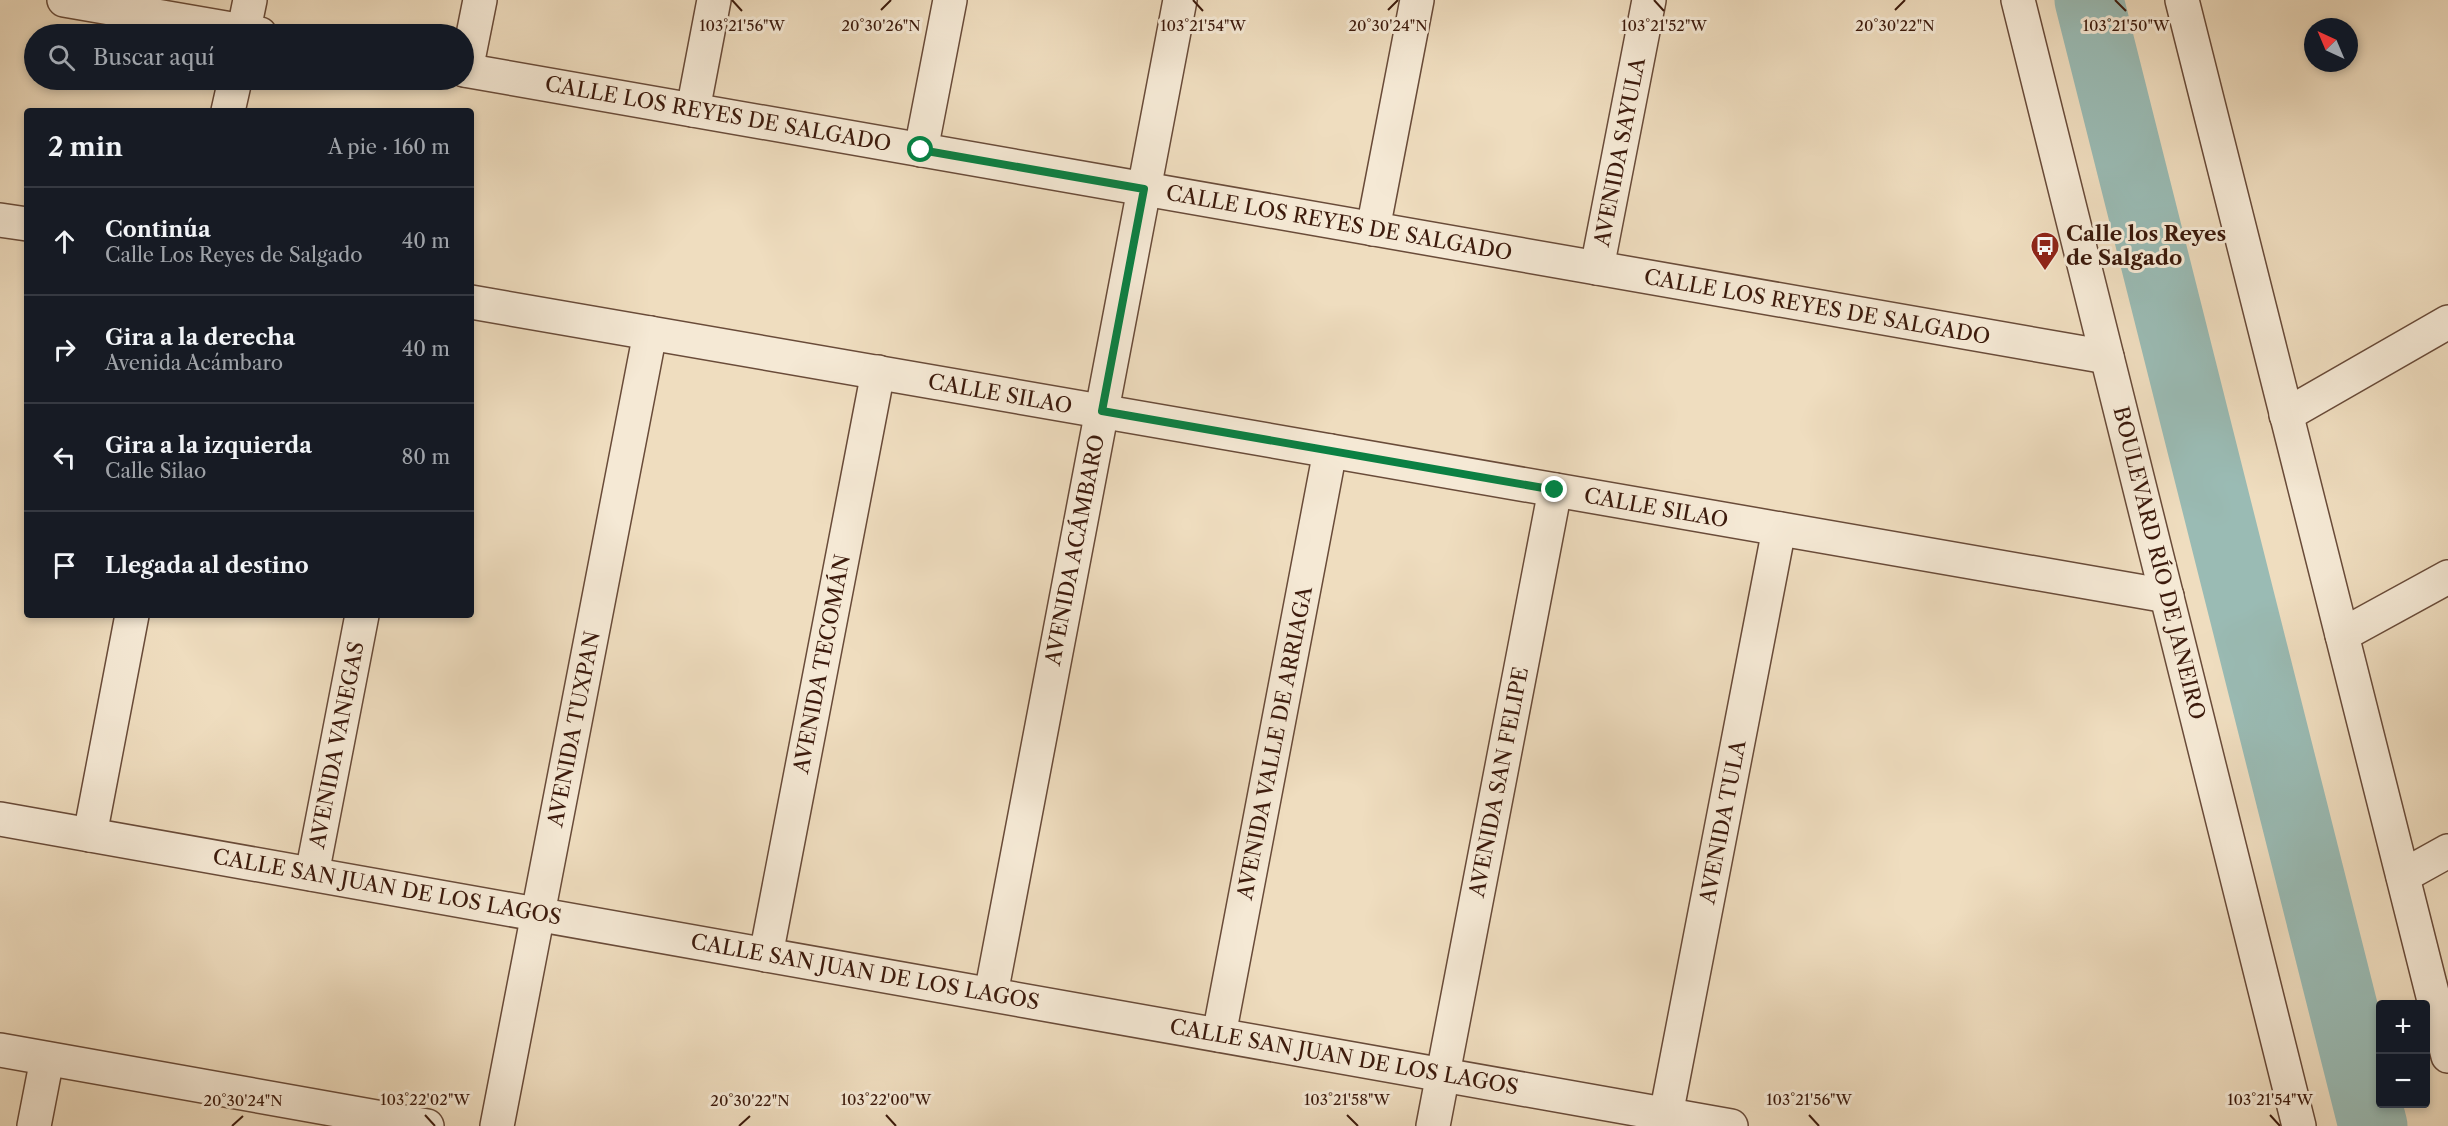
<!DOCTYPE html>
<html lang="es">
<meta charset="utf-8">
<style>
:root{--surface:#171b24;--page:#242831;--text:#f1f3f6;--muted:#9ea1a6;--line:#363941}
body{margin:0;font-family:"Libre Caslon Text",serif;background:var(--page);color:var(--text)}
.controls{position:absolute;right:18px;bottom:18px;display:grid;overflow:hidden;border-radius:6px;box-shadow:0 3px 9px #0003}
.controls button{width:54px;height:54px;display:grid;place-items:center;padding:0;border:0;border-bottom:2px solid var(--line);background:var(--surface);color:var(--text);font:30px sans-serif}
.compass{position:absolute;left:2304px;top:18px;width:54px;height:54px;border-radius:50%;background:var(--surface);box-shadow:0 3px 9px #0003;rotate:316deg}
.stop{position:absolute;width:18px;height:18px;margin:-14px;border:4px solid #0b8043;border-radius:50%;background:#fff}
.stop.end{background:#0b8043;border-color:#fff;box-shadow:0 2px 6px #0008}
.list{margin:0;padding:0;list-style:none}
h2{display:flex;justify-content:space-between;align-items:center;height:78px;margin:0;padding:0 24px;font-size:26px}
h2 small{font-size:20px;font-weight:400;color:var(--muted)}
.list li{display:grid;grid-template-columns:39px 1fr auto;gap:18px;align-items:center;box-sizing:border-box;height:108px;padding:0 24px;border-top:2px solid var(--line)}
.list b{display:block;font-size:22px;white-space:nowrap}
.list p{margin:0;font-size:20px;white-space:nowrap;color:var(--muted)}
.list em{font-size:20px;font-style:normal;color:var(--muted)}
.icon{flex:none;width:33px;height:33px;fill:none;stroke:currentColor;stroke-width:2;stroke-linecap:round;stroke-linejoin:round}
.map{position:relative;flex:none;width:2448px;height:1126px;overflow:hidden}
.search{position:absolute;background:var(--surface);box-shadow:0 3px 9px #0003;left:24px;top:24px;width:450px;height:66px;display:flex;align-items:center;gap:15px;box-sizing:border-box;padding:0 21px;border-radius:33px;color:var(--muted);font-size:22px}
.panel{position:absolute;background:var(--surface);box-shadow:0 3px 9px #0003;left:24px;top:108px;width:450px;height:510px;border-radius:6px}
.map>svg:first-child{display:block}
</style>
<div class="map">
<svg width="2448" height="1126" viewBox="0 0 2448 1126">
<rect width="100%" height="100%" fill="#efddbf"/>
<filter id="stains"><feTurbulence type="fractalNoise" baseFrequency=".00333" numOctaves="4"/><feColorMatrix values="0 0 0 0 .2 0 0 0 0 .09 0 0 0 0 .02 0 0 0 .5 -.17"/></filter>
<radialGradient id="worn" r=".72"><stop offset=".6" stop-color="#630" stop-opacity="0"/><stop offset="1" stop-color="#630" stop-opacity=".3"/></radialGradient>
<g fill="none" stroke-linecap="round" stroke-linejoin="round">
<polyline stroke="#9abbb4" stroke-width="69" points="2089,0 2373,1126"/>
<g stroke="#694b39" stroke-width="36">
<g id="minor">
<polyline points="64,0 260,34"/>
<polyline points="2018,0 2299,1126"/>
<polyline points="2182,0 2448,1056"/>
<polyline points="243,34 250,0"/>
<polyline points="464,70 2107,357"/>
<polyline points="466,70 480,0"/>
<polyline points="693,110 714,0"/>
<polyline points="228,111 235,80"/>
<polyline points="921,150 950,0"/>
<polyline points="0,220 27,224"/>
<polyline points="1373,229 1417,0"/>
<polyline points="1597,268 1649,0"/>
<polyline points="471,302 2167,596"/>
<polyline points="2286,415 2448,322"/>
<polyline points="2342,635 2448,577"/>
<polyline points="0,819 1731,1126"/>
<polyline points="90,835 132,615"/>
<polyline points="312,874 362,615"/>
<polyline points="2403,876 2448,851"/>
<polyline points="766,955 878,372"/>
<polyline points="991,994 1180,0"/>
<polyline points="1219,1035 1330,451"/>
<polyline points="0,1050 427,1126"/>
<polyline points="1666,1115 1779,529"/>
<polyline points="34,1126 47,1059"/>
<polyline points="497,1126 650,333"/>
<polyline points="1433,1126 1555,490"/>
</g>
</g>
<use href="#minor" stroke="#f5e9d5" stroke-width="33"/>
</g>
<g fill="none" stroke-linecap="round" stroke-linejoin="round">
<polyline stroke="#0b8043" stroke-width="8" points="921,150 1144,189 1102,411 1555,490"/>
</g>
<path fill="none" stroke="#3c1a0c" stroke-width="2" d="M 732,0 L 742,11M 1193,0 L 1203,11M 1654,0 L 1664,11M 2115,0 L 2126,11M 881,10 L 891,0M 1388,10 L 1398,0M 1895,10 L 1905,0M 425,1115 L 435,1126M 886,1115 L 896,1126M 1347,1115 L 1358,1126M 1809,1115 L 1819,1126M 2270,1115 L 2280,1126M 232,1126 L 243,1116M 739,1126 L 750,1116"/>
<defs>
<g id="bus-pin" transform="scale(1.5)"><path d="M0 17L-7.5 6A9.5 9.5 0 1 1 7.5 6Z" fill="#8f2418" stroke="#f5e9d5"/><path d="M-5-6H5V4H4V6H2V4H-2V6H-4V4H-5ZM-3.5-4V0h7V-4ZM-3.5 1.2v1.5H-2V1.2ZM2 1.2v1.5H3.5V1.2Z" fill="#fff"/></g>
</defs>
<g fill-rule="evenodd">
<use href="#bus-pin" x="2045" y="246"/>
</g>
<g text-anchor="middle" stroke-width="6" stroke-linejoin="round" paint-order="stroke">
<g font-size="21" fill="#3c1a0c" stroke="#f5e9d5">
<text transform="translate(718 114) rotate(10)" y="7">CALLE LOS REYES DE SALGADO</text>
<text transform="translate(1620 152) rotate(-79)" y="7">AVENIDA SAYULA</text>
<text transform="translate(1339 223) rotate(10)" y="7">CALLE LOS REYES DE SALGADO</text>
<text transform="translate(1817 307) rotate(10)" y="7">CALLE LOS REYES DE SALGADO</text>
<text transform="translate(1000 394) rotate(10)" y="7">CALLE SILAO</text>
<text transform="translate(1656 508) rotate(10)" y="7">CALLE SILAO</text>
<text transform="translate(1075 550) rotate(-79)" y="7">AVENIDA ACÁMBARO</text>
<text transform="translate(2159 563) rotate(76)" y="7">BOULEVARD RÍO DE JANEIRO</text>
<text transform="translate(822 664) rotate(-79)" y="7">AVENIDA TECOMÁN</text>
<text transform="translate(574 729) rotate(-79)" y="7">AVENIDA TUXPAN</text>
<text transform="translate(1275 743) rotate(-79)" y="7">AVENIDA VALLE DE ARRIAGA</text>
<text transform="translate(337 745) rotate(-79)" y="7">AVENIDA VANEGAS</text>
<text transform="translate(1499 782) rotate(-79)" y="7">AVENIDA SAN FELIPE</text>
<text transform="translate(1723 822) rotate(-79)" y="7">AVENIDA TULA</text>
<text transform="translate(387 887) rotate(10)" y="7">CALLE SAN JUAN DE LOS LAGOS</text>
<text transform="translate(865 972) rotate(10)" y="7">CALLE SAN JUAN DE LOS LAGOS</text>
<text transform="translate(1344 1057) rotate(10)" y="7">CALLE SAN JUAN DE LOS LAGOS</text>
</g>
<g font-size="21" font-weight="bold" fill="#3c1a0c" stroke="#f5e9d5" text-anchor="start">
<text x="2066" y="241">Calle los Reyes<tspan x="2066" dy="24">de Salgado</tspan></text>
</g>
</g>
<g font-size="15" text-anchor="middle" fill="#3c1a0c" stroke="#f5e9d5" stroke-width="6" stroke-linejoin="round" paint-order="stroke">
<text x="881" y="31">20°30'26"N</text>
<text x="1388" y="31">20°30'24"N</text>
<text x="1895" y="31">20°30'22"N</text>
<text x="2126" y="31">103°21'50"W</text>
<text x="742" y="31">103°21'56"W</text>
<text x="1203" y="31">103°21'54"W</text>
<text x="1664" y="31">103°21'52"W</text>
<text x="425" y="1105">103°22'02"W</text>
<text x="886" y="1105">103°22'00"W</text>
<text x="1347" y="1105">103°21'58"W</text>
<text x="1809" y="1105">103°21'56"W</text>
<text x="2270" y="1105">103°21'54"W</text>
<text x="243" y="1106">20°30'24"N</text>
<text x="750" y="1106">20°30'22"N</text>
</g>
<rect width="100%" height="100%" filter="url(#stains)"/>
<rect width="100%" height="100%" fill="url(#worn)"/>
</svg>
<div class="controls">
<button>+</button>
<button>−</button>
</div>
<svg class="compass" viewBox="-18 -18 36 36"><path d="M0-13l5 13h-10z" fill="#e53935"/><path d="M0 13l5-13h-10z" fill="#9ea1a6"/></svg>
<div class="stop" style="left:921px;top:150px"></div>
<div class="stop end" style="left:1555px;top:490px"></div>
<div class="search"><svg class="icon" aria-label="search" viewBox="0 0 24 24"><circle cx="10" cy="10" r="6"/><path d="M15 15l6 6"/></svg>Buscar aquí</div>
<section class="panel">
<h2>2 min<small>A pie · 160 m</small></h2>
<ul class="list">
<li><svg class="icon" aria-label="ahead" viewBox="0 0 24 24"><path d="M12 20V5M6 11l6-6 6 6"/></svg><div><b>Continúa</b><p>Calle Los Reyes de Salgado</p></div><em>40 m</em></li>
<li><svg class="icon" aria-label="right" viewBox="0 0 24 24"><path d="M7 20v-9h11M14 6l5 5-5 5"/></svg><div><b>Gira a la derecha</b><p>Avenida Acámbaro</p></div><em>40 m</em></li>
<li><svg class="icon" aria-label="left" viewBox="0 0 24 24"><path d="M17 20v-9H6M10 6l-5 5 5 5"/></svg><div><b>Gira a la izquierda</b><p>Calle Silao</p></div><em>80 m</em></li>
<li><svg class="icon" aria-label="arrive" viewBox="0 0 24 24"><path d="M6 21V4h12l-3 4 3 4H6"/></svg><div><b>Llegada al destino</b></div></li>
</ul>
</section>
</div>
